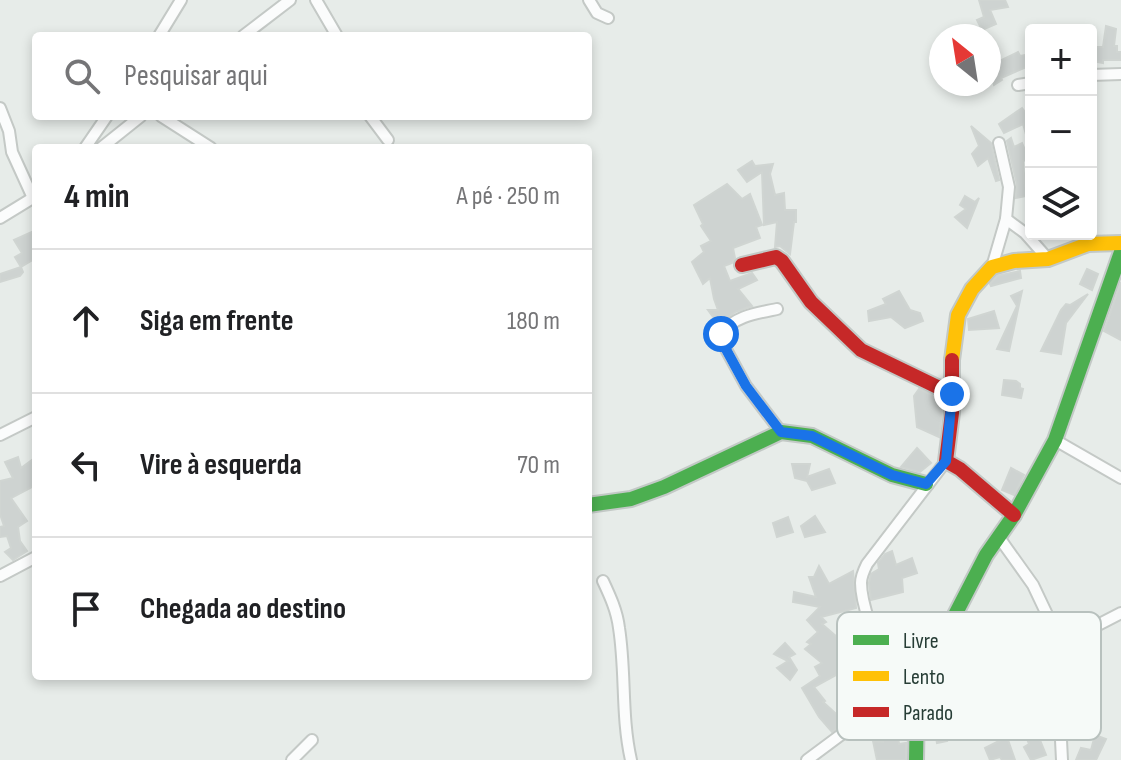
<!DOCTYPE html>
<html lang="pt">
<meta charset="utf-8">
<style>
:root{--surface:#fff;--page:#f6f6f6;--text:#202124;--muted:#757577;--line:#e0e0e0}
body{margin:0;font-family:"Sofia Sans Condensed",sans-serif;background:var(--page);color:var(--text)}
.controls{position:absolute;right:24px;top:24px;display:grid;overflow:hidden;border-radius:8px;box-shadow:0 4px 12px #0003}
.controls button{width:72px;height:72px;display:grid;place-items:center;padding:0;border:0;border-bottom:2px solid var(--line);background:var(--surface);color:var(--text);font:40px sans-serif}
.compass{position:absolute;left:929px;top:24px;width:72px;height:72px;border-radius:50%;background:var(--surface);box-shadow:0 4px 12px #0003;rotate:330deg}
.stop{position:absolute;width:24px;height:24px;margin:-18px;border:6px solid #1a73e8;border-radius:50%;background:#fff}
.stop.end{background:#1a73e8;border-color:#fff;box-shadow:0 2px 8px #0008}
.list{margin:0;padding:0;list-style:none}
h2{display:flex;justify-content:space-between;align-items:center;height:104px;margin:0;padding:0 32px;font-size:34px}
h2 small{font-size:26px;font-weight:400;color:var(--muted)}
.list li{display:grid;grid-template-columns:52px 1fr auto;gap:24px;align-items:center;box-sizing:border-box;height:144px;padding:0 32px;border-top:2px solid var(--line)}
.list b{display:block;font-size:30px;white-space:nowrap}
.list em{font-size:26px;font-style:normal;color:var(--muted)}
.icon{flex:none;width:44px;height:44px;fill:none;stroke:currentColor;stroke-width:2;stroke-linecap:round;stroke-linejoin:round}
.map{position:relative;flex:none;width:1121px;height:760px;overflow:hidden}
.search{position:absolute;background:var(--surface);box-shadow:0 4px 12px #0003;left:32px;top:32px;width:560px;height:88px;display:flex;align-items:center;gap:20px;box-sizing:border-box;padding:0 28px;border-radius:8px;color:var(--muted);font-size:30px}
.panel{position:absolute;background:var(--surface);box-shadow:0 4px 12px #0003;left:32px;top:144px;width:560px;height:536px;border-radius:8px}
.map>svg:first-child{display:block}
</style>
<div class="map">
<svg width="1121" height="760" viewBox="0 0 1121 760">
<rect width="100%" height="100%" fill="#e7ece9"/>
<g fill="#ced3d1" stroke="#d0d5d2" stroke-width="2">
<polygon points="979,0 1005,0 1008,7 990,10 996,24 982,30 977,20 984,17"/>
<polygon points="1106,26 1116,29 1114,46 1117,46 1117,52 1121,52 1121,60 1103,60 1103,63 1092,61 1091,47 1103,47"/>
<polygon points="1018,52 1020,56 1031,54 1031,65 1001,78 1002,80 994,85 989,66"/>
<polygon points="1022,108 1031,120 1031,145 1029,145 1023,124 1004,133 999,124"/>
<polygon points="971,126 991,143 999,180 996,181 988,158 978,166 972,154 979,146"/>
<polygon points="1011,138 1014,147 1022,143 1029,159 1023,161 1025,186 1031,184 1031,195 1016,198 1017,185 1007,141"/>
<polygon points="752,161 755,166 773,164 770,174 775,195 784,193 785,210 796,210 796,222 794,222 790,254 780,246 775,247 777,222 764,225 762,172 747,182 738,170"/>
<polygon points="727,184 742,199 750,194 762,225 756,227 760,238 733,248 735,258 732,263 724,266 730,281 752,273 757,280 738,289 752,306 735,312 719,325 708,310 718,310 714,299 710,278 703,284 692,262 704,252 701,246 711,241 701,226 703,224 694,205"/>
<polygon points="965,196 975,202 979,198 967,228 955,217 966,209 960,205"/>
<polygon points="36,230 36,258 21,267 23,272 20,276 0,282 0,274 21,267 15,257 22,253 14,240"/>
<polygon points="1087,269 1098,274 1092,290 1080,284"/>
<polygon points="1020,271 1021,278 991,286 990,284 997,276"/>
<polygon points="1121,282 1121,340 1104,331"/>
<polygon points="899,291 910,310 920,313 923,321 905,328 891,317 869,321 868,311 886,304 883,299"/>
<polygon points="1022,291 1009,351 997,349 1017,306 1011,296"/>
<polygon points="1088,294 1066,323 1061,354 1041,351 1061,310 1066,304 1070,305"/>
<polygon points="994,311 999,328 969,330 968,319"/>
<polygon points="1004,380 1016,381 1020,384 1020,388 1023,389 1021,398 1002,395"/>
<polygon points="919,389 932,395 942,411 939,437 917,427 914,396"/>
<polygon points="917,448 931,463 920,472 901,467"/>
<polygon points="18,457 21,468 36,457 36,485 11,498 27,521 18,527 20,541 27,551 13,560 5,552 11,548 7,536 0,537 0,527 4,526 0,514 0,481 13,478 5,462"/>
<polygon points="792,464 810,464 807,477 829,469 835,483 812,490 807,481 795,478"/>
<polygon points="1011,468 1024,475 1014,495 1002,490"/>
<polygon points="815,516 825,532 805,537 801,526"/>
<polygon points="788,517 793,532 777,537 773,523"/>
<polygon points="892,551 896,565 912,558 917,573 902,578 903,592 871,600 869,583 871,574 879,569 878,563 885,554"/>
<polygon points="819,566 829,584 853,571 856,608 821,617 826,622 822,624 837,637 854,620 884,684 858,697 845,670 814,687 825,701 823,702 845,722 832,732 819,717 802,688 820,676 815,667 822,663 805,649 811,644 807,642 818,632 807,620 820,607 793,602 794,592 816,597 809,577 814,577"/>
<polygon points="785,643 795,654 789,657 797,670 790,680 777,668 788,661 774,654"/>
<polygon points="927,714 955,715 958,731 946,737 947,741 937,743 936,737 927,737"/>
<polygon points="1034,725 1046,755 1031,760 1024,747 1029,744 1023,729"/>
<polygon points="897,732 899,744 906,743 906,760 877,760 873,741 883,742 882,733"/>
<polygon points="1095,735 1106,739 1096,760 1076,760 1081,748 1091,750"/>
<polygon points="1007,737 1015,760 1002,760 1000,757 990,760 985,748"/>
</g>
<g fill="none" stroke-linecap="round" stroke-linejoin="round">
<g stroke="#c4c9c6" stroke-width="14">
<g id="street">
<polyline points="316,0 337,36"/>
<polyline points="589,0 597,13 608,18"/>
<polyline points="159,36 181,0"/>
<polyline points="243,36 290,0"/>
<polyline points="1091,75 1121,74"/>
<polyline points="1018,85 1031,83"/>
<polyline points="0,108 9,131 12,152 33,198"/>
<polyline points="161,116 211,148"/>
<polyline points="370,116 388,140"/>
<polyline points="85,148 107,116"/>
<polyline points="101,148 141,116"/>
<polyline points="0,218 36,196"/>
<polyline points="1006,219 1025,233 1048,259"/>
<polyline points="992,267 1006,219 1009,187 999,143"/>
<path d="M 777,309 C 757,313 734,316 721,334 L 722,342 L 746,386 L 781,432"/>
<polyline points="0,435 36,417"/>
<polyline points="1055,440 1121,478"/>
<polyline points="998,536 1033,585 1061,644 1063,658 1059,700 1062,760"/>
<polyline points="0,576 36,557"/>
<path d="M 603,581 C 610,596 617,611 619,628 C 626,672 621,716 631,760"/>
<polyline points="1061,644 1121,613"/>
<path d="M 897,695 C 887,666 861,612 861,583 C 861,576 864,570 867,564 L 946,461"/>
<polyline points="888,701 916,717"/>
<polyline points="917,703 982,698 1059,700"/>
<polyline points="292,760 312,740"/>
<polyline points="807,760 924,673"/>
</g>
</g>
<g stroke="#c3c9c6" stroke-width="18">
<g id="fast">
<polyline points="588,505 631,499 664,487 781,432 812,436 892,475 926,484"/>
<polyline points="916,760 917,703 925,673 986,555 1014,515 1055,440 1121,252"/>
</g>
</g>
<g stroke="#c3c9c6" stroke-width="18">
<polyline id="slow" points="952,360 958,315 972,289 992,267 1014,261 1048,259 1088,244 1121,243"/>
</g>
<g stroke="#c3c9c6" stroke-width="18">
<g id="jam">
<polyline points="742,265 776,257 782,261 811,302 861,350 952,394"/>
<polyline points="952,360 952,413 946,461 960,469 1014,515"/>
</g>
</g>
<use href="#street" stroke="#fbfcfc" stroke-width="10"/>
<use href="#fast" stroke="#4caf50" stroke-width="14"/>
<use href="#slow" stroke="#ffc107" stroke-width="14"/>
<use href="#jam" stroke="#c62828" stroke-width="14"/>
</g>
<g fill="none" stroke-linecap="round" stroke-linejoin="round">
<polyline stroke="#1a73e8" stroke-width="10" points="721,334 722,342 746,386 781,432 812,436 892,475 926,484 946,461 952,394"/>
</g>
<rect x="837" y="612" width="264" height="128" rx="12" fill="#f6faf8" stroke="#b8c1be" stroke-width="2"/>
<rect x="853" y="635" width="36" height="10" fill="#4caf50"/>
<rect x="853" y="671" width="36" height="10" fill="#ffc107"/>
<rect x="853" y="707" width="36" height="10" fill="#c62828"/>
<g font-size="22" fill="#273d36">
<text x="903" y="648">Livre</text>
<text x="903" y="684">Lento</text>
<text x="903" y="720">Parado</text>
</g>
</svg>
<div class="controls">
<button>+</button>
<button>−</button>
<button><svg class="icon" aria-label="layers" viewBox="0 0 24 24"><path d="M12 4l9 5-9 5-9-5zM3 14l9 5 9-5"/></svg></button>
</div>
<svg class="compass" viewBox="-18 -18 36 36"><path d="M0-13l5 13h-10z" fill="#e53935"/><path d="M0 13l5-13h-10z" fill="#757577"/></svg>
<div class="stop" style="left:721px;top:334px"></div>
<div class="stop end" style="left:952px;top:394px"></div>
<div class="search"><svg class="icon" aria-label="search" viewBox="0 0 24 24"><circle cx="10" cy="10" r="6"/><path d="M15 15l6 6"/></svg>Pesquisar aqui</div>
<section class="panel">
<h2>4 min<small>A pé · 250 m</small></h2>
<ul class="list">
<li><svg class="icon" aria-label="ahead" viewBox="0 0 24 24"><path d="M12 20V5M6 11l6-6 6 6"/></svg><div><b>Siga em frente</b></div><em>180 m</em></li>
<li><svg class="icon" aria-label="left" viewBox="0 0 24 24"><path d="M17 20v-9H6M10 6l-5 5 5 5"/></svg><div><b>Vire à esquerda</b></div><em>70 m</em></li>
<li><svg class="icon" aria-label="arrive" viewBox="0 0 24 24"><path d="M6 21V4h12l-3 4 3 4H6"/></svg><div><b>Chegada ao destino</b></div></li>
</ul>
</section>
</div>
